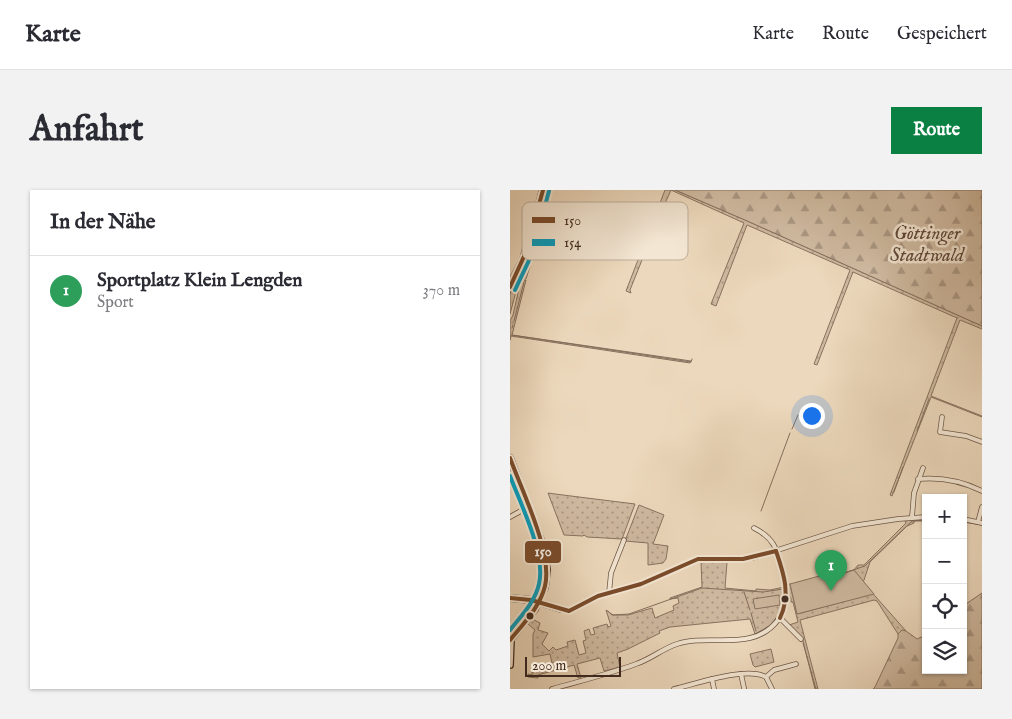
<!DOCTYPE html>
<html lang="de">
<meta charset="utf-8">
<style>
:root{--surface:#fff;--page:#f2f2f3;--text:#2b2b33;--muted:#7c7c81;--line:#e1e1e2;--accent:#0b8043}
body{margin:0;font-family:"IM FELL English",serif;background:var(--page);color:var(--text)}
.controls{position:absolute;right:15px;bottom:15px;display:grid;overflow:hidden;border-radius:0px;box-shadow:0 1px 4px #0004}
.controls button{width:45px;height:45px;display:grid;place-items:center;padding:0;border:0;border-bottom:1px solid var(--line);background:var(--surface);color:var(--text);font:25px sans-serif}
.scale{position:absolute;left:15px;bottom:12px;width:96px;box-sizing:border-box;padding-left:5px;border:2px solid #422a1f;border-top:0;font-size:14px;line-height:18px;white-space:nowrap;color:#422a1f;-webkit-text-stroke:4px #f3e6d3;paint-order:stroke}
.you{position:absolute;left:301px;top:225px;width:18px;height:18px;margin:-12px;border:4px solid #fff;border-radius:50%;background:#1a73e8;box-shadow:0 0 0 8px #1a73e833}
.badge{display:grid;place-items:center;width:32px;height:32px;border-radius:50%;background:var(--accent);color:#fff;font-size:16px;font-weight:700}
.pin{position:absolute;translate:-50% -41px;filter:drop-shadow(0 1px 2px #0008)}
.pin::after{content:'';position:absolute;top:26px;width:18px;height:15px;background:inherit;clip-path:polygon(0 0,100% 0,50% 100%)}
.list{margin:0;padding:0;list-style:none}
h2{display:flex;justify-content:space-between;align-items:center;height:65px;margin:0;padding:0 20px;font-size:21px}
h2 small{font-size:16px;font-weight:400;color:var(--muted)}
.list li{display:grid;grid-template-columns:32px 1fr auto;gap:15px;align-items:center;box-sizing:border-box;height:70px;padding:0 20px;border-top:1px solid var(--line)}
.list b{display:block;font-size:19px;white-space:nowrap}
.list p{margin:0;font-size:16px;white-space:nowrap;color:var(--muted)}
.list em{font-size:16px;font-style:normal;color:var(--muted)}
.icon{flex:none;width:28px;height:28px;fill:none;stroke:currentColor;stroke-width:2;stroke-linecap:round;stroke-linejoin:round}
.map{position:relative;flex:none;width:472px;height:499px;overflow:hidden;border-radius:0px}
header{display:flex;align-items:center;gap:30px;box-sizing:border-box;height:70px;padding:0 25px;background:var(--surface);border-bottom:1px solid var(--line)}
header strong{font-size:24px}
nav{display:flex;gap:28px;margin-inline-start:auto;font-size:18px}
.intro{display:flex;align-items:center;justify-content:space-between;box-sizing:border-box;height:120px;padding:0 30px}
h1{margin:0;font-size:35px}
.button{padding:12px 22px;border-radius:0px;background:var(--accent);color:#fff;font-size:18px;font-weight:700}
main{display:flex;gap:30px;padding:0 30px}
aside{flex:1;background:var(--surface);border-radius:0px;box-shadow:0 1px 4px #0004}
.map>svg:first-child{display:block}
</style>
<header>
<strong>Karte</strong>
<nav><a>Karte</a><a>Route</a><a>Gespeichert</a></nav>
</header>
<div class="intro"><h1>Anfahrt</h1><a class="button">Route</a></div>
<main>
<aside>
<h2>In der Nähe<small></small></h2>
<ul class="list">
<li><span class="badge" style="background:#2e9e5b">1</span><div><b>Sportplatz Klein Lengden</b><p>Sport</p></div><em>370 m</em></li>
</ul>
</aside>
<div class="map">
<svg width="472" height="499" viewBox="0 0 472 499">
<defs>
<pattern id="grass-dots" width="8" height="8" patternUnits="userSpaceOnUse" patternTransform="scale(1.25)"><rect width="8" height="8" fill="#cfbaa1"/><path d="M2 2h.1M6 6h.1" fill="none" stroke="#aa9783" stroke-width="1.8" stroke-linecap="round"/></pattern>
<pattern id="forest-firs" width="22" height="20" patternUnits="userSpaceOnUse" patternTransform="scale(1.25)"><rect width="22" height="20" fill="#cfbaa1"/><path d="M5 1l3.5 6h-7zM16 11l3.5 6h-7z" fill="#aa9783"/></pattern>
</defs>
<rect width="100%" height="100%" fill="#ecd8bc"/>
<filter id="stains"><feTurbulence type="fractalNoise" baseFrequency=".004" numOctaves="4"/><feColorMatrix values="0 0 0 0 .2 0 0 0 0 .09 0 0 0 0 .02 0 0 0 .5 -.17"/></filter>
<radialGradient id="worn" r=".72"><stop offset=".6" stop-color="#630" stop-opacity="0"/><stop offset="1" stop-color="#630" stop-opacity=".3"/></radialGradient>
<g fill="url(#grass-dots)" stroke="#887260">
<polygon points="34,0 40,0 34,31 16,89 9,90 0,124 0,102 4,95"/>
<polygon points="155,0 165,0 235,30 472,136 472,139 450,130 421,206 472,226 472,227 421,207 382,306 380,305 447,128 343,82 307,175 304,174 340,80 237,35 206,116 201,114 234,33 161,0 152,20 120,100 121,103 116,101"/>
<polygon points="16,90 2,145 181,171 180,173 1,146 0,150 0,131 3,125 10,94 13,91"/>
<polygon points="38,303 45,304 125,314 112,349 77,347 74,345 73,346 54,345"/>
<polygon points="129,315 154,325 143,354 158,356 156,369 153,373 138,375 138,353 115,351"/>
<polygon points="416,328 416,331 404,331 404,333 397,336 360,372 353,393 340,381 344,380 348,375 354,375 396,333 395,331"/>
<polygon points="191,372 217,372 215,398 246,401 246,399 260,400 274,397 273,415 270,418 272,419 261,435 245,444 240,429 160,437 149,441 150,443 118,459 107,463 110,477 94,481 90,468 67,474 71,488 68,488 64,475 28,485 28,488 18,487 18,484 22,485 22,478 24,476 42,473 40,464 23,467 23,444 25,440 18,434 22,429 30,433 28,440 38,443 32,454 39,461 43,457 46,460 58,456 57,452 65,450 69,465 76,463 73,451 76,450 74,441 79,439 81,445 85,444 83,438 97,434 98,437 101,436 96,420 103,425 118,425 142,418 145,428 164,420 163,416 169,413 168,408 160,409 160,408 192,397"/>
<polygon points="278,394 280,394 287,424 332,412 358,398 396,441 392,440 388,444 367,411 364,410 290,430 308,499 305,499 292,447 279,435 288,432 283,412 281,412 281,408 278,407"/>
<polygon points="261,459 264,472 245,477 243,475 240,464"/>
</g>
<g fill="url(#forest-firs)" stroke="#887260">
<polygon points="165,0 472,0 472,136 235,30"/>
<polygon points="472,403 472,499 363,499 365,497 388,448 388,444 392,440 396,441 407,449 416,445 416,480 453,480 453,416"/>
</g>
<g fill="#cfbaa1" stroke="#887260">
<polygon points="344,380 364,404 287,424 280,394 328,381 331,384"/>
<polygon points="269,405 270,415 245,419 243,409"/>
</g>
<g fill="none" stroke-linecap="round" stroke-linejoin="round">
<g stroke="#856f5d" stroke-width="1">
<polyline points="26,12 29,0"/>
<polyline points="0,87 10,67 16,45"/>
<polyline points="15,87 33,29 39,0"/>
<polyline points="0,104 10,86"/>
<polyline points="4,131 14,92"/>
<polyline points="2,138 3,135"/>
<polyline points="1,145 181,172 182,169"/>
<polyline points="282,239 288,225"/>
<polyline points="407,241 419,209"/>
<polyline points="384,302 393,277"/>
<polyline points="251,321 280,243"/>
<polyline points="453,332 472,335"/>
<polyline points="331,384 355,376 402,331 416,330"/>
<polyline points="234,402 240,420"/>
<polyline points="98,421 102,425 119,424 192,398 253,402 273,399"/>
<polyline points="241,423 246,441"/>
<polyline points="293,453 306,499"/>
</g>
<g stroke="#6c5646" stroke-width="5.5">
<g id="street">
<polyline points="432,227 430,242 456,246 472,252"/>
<path d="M 408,289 C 430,287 452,291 472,301"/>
<polyline points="0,327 18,317"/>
<polyline points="402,327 404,303 413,278"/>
<polyline points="453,329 472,333"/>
<polyline points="468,332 472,317"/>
<polyline points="99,403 101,383 114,350"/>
<polyline points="28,413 50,420 62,420 88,406 131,394 163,379 188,369 243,368 342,336 388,329 416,327"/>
<polyline points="270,428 291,449"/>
<polyline points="231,484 234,498"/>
<polyline points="256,487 264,480 286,474"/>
<polyline points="202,489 204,499"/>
<path d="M 42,499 C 70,491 99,484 126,474 C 141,469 152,459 167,454 C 200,443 243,463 268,430 C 279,415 277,400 273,383 C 267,361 266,349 244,338"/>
<path d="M 164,499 C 186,494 236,476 256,487 L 262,499"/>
</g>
</g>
<g stroke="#422a1f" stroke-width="8">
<g id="secondary">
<path d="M 0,97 C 18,67 25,33 33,0"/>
<polyline points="0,268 33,356 37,380 35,397 25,419 0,450"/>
<polyline points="0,408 21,410 28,413"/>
<polyline points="0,475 1,449"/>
</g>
</g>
<use href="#street" stroke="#f3e6d3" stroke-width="4"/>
<use href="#secondary" stroke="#f3e6d3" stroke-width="5.5"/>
<g stroke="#f3e6d3" stroke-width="8">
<g id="bus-1">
<polyline points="0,97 16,62 33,0"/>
<path d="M 0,268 C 12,301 43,363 35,396 C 30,417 13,434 0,450"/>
<path d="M 266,361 C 274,384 281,405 270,428"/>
<polyline points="0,408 21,410 59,421 88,406 131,394 188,369 233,369 266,361"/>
</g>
</g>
<g stroke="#f3e6d3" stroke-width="8">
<g id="bus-2">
<polyline points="5,100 22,64 39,1"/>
<path d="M 0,286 C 11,315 36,364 29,394 C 25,412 11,426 0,440"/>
</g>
</g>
<use href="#bus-1" stroke="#7a4b2a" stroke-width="4"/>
<use href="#bus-2" stroke="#079cbc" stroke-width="4"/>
</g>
<g fill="#422a1f" stroke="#f3e6d3" stroke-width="2">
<circle cx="275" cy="409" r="4.5"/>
<circle cx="20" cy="426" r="4.5"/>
</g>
<g text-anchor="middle" stroke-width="5" stroke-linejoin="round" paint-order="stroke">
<g font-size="19" font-style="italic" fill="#5e4739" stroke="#f3e6d3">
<text x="417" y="49">Göttinger<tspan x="417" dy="22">Stadtwald</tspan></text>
</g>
</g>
<rect x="12" y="12" width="166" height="58" rx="8" fill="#f3e6d3" stroke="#beae9d" stroke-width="1"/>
<rect x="22" y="27" width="23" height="6" fill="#7a4b2a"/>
<rect x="22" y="49" width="23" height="7" fill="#079cbc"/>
<g font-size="14" fill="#422a1f">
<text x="54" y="35">150</text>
<text x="54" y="57">154</text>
</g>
<rect stroke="#f3e6d3" stroke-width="2" x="14" y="350" width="38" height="24" rx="5" fill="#7a4b2a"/>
<g font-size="14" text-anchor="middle" font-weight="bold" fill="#fff">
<text x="33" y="366">150</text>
</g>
<rect width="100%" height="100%" filter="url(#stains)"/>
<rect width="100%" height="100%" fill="url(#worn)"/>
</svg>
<div class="controls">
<button>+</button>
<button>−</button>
<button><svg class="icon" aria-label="locate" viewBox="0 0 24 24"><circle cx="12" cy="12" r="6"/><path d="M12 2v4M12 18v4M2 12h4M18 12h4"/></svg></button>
<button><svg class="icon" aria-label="layers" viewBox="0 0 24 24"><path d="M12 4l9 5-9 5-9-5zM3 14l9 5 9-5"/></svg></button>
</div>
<div class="scale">200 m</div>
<div class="you"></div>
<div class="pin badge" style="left:321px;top:401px;background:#2e9e5b">1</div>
</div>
</main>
